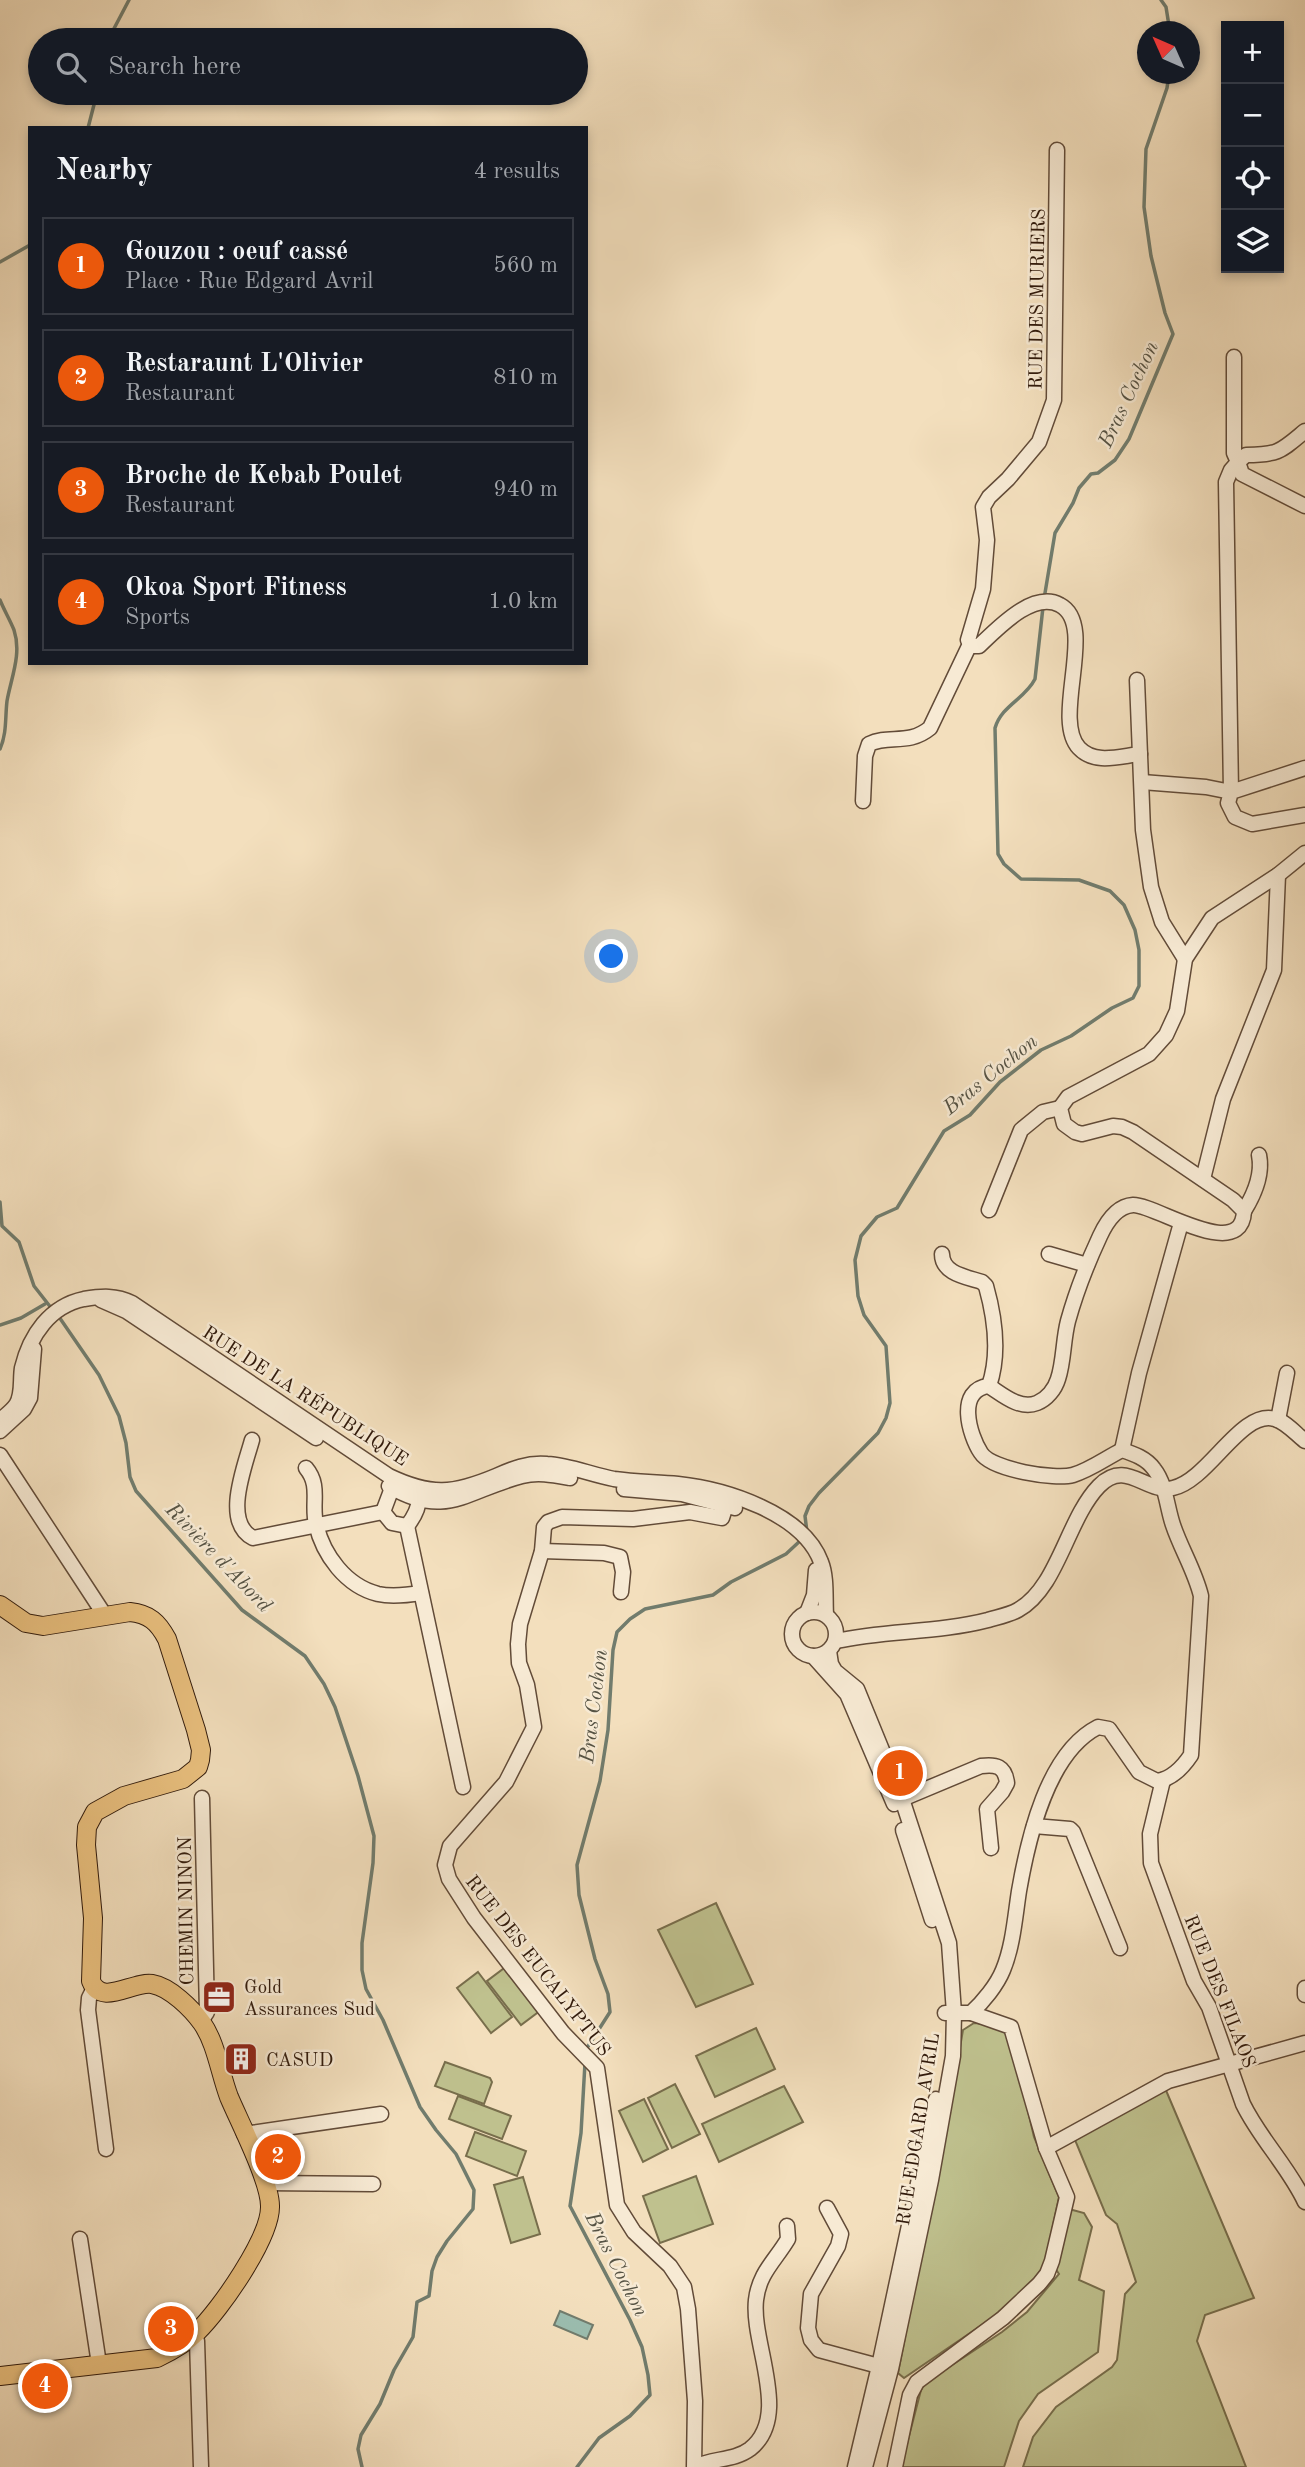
<!DOCTYPE html>
<meta charset="utf-8">
<style>
:root{--surface:#171b24;--page:#20242c;--text:#f1f3f6;--muted:#9ea1a6;--line:#363941;--accent:#ea580c}
body{margin:0;font-family:"Old Standard TT",serif;background:var(--page);color:var(--text)}
.controls{position:absolute;right:21px;top:21px;display:grid;overflow:hidden;border-radius:0px;box-shadow:0 4px 10px #0003}
.controls button{width:63px;height:63px;display:grid;place-items:center;padding:0;border:0;border-bottom:2px solid var(--line);background:var(--surface);color:var(--text);font:35px sans-serif}
.compass{position:absolute;left:1137px;top:21px;width:63px;height:63px;border-radius:50%;background:var(--surface);box-shadow:0 4px 10px #0003;rotate:315deg}
.you{position:absolute;left:612px;top:957px;width:24px;height:24px;margin:-18px;border:5px solid #fff;border-radius:50%;background:#1a73e8;box-shadow:0 0 0 10px #1a73e833}
.badge{display:grid;place-items:center;width:46px;height:46px;border-radius:50%;background:var(--accent);color:#fff;font-size:23px;font-weight:700}
.pin{position:absolute;translate:-50% -50%;border:4px solid #fff;box-shadow:0 2px 7px #0006}
.list{margin:0;padding:0;list-style:none}
h2{display:flex;justify-content:space-between;align-items:center;height:91px;margin:0;padding:0 28px;font-size:30px}
h2 small{font-size:23px;font-weight:400;color:var(--muted)}
.list li{display:grid;grid-template-columns:46px 1fr auto;gap:21px;align-items:center;box-sizing:border-box;height:98px;margin:0 14px 14px;padding:0 14px;border:2px solid var(--line);border-radius:0px}
.list b{display:block;font-size:26px;white-space:nowrap}
.list p{margin:0;font-size:23px;white-space:nowrap;color:var(--muted)}
.list em{font-size:23px;font-style:normal;color:var(--muted)}
.icon{flex:none;width:38px;height:38px;fill:none;stroke:currentColor;stroke-width:2;stroke-linecap:round;stroke-linejoin:round}
.map{position:relative;flex:none;width:1305px;height:2467px;overflow:hidden}
.search{position:absolute;background:var(--surface);box-shadow:0 4px 10px #0003;left:28px;top:28px;width:560px;height:77px;display:flex;align-items:center;gap:18px;box-sizing:border-box;padding:0 24px;border-radius:38px;color:var(--muted);font-size:26px}
.panel{position:absolute;background:var(--surface);box-shadow:0 4px 10px #0003;left:28px;top:126px;width:560px;height:539px;border-radius:0px}
.map>svg:first-child{display:block}
</style>
<div class="map">
<svg width="1305" height="2467" viewBox="0 0 1305 2467">
<rect width="100%" height="100%" fill="#f3dfbd"/>
<filter id="stains"><feTurbulence type="fractalNoise" baseFrequency=".00286" numOctaves="4"/><feColorMatrix values="0 0 0 0 .2 0 0 0 0 .09 0 0 0 0 .02 0 0 0 .5 -.17"/></filter>
<radialGradient id="worn" r=".72"><stop offset=".6" stop-color="#630" stop-opacity="0"/><stop offset="1" stop-color="#630" stop-opacity=".3"/></radialGradient>
<g fill="#bfc18e" stroke="#786e4c" stroke-width="2">
<polygon points="716,1903 753,1984 696,2007 658,1930"/>
<polygon points="507,1966 541,2010 521,2025 487,1981"/>
<polygon points="478,1972 512,2017 491,2033 457,1988"/>
<path d="M 974,2023 C 992,2025 1002,2025 1012,2042 L 1034,2137 L 1059,2197 L 1045,2264 L 1029,2286 L 992,2318 L 904,2378 L 898,2373 L 950,2106 L 963,2030 Z"/>
<polygon points="756,2028 775,2069 715,2097 696,2056"/>
<polygon points="445,2062 490,2078 492,2082 484,2104 435,2086"/>
<polygon points="675,2084 700,2134 672,2148 648,2098"/>
<polygon points="784,2086 803,2122 719,2162 702,2124"/>
<polygon points="1165,2088 1254,2298 1205,2315 1197,2341 1246,2467 1023,2467 1033,2437 1056,2407 1112,2367 1117,2360 1125,2294 1136,2282 1117,2224 1106,2215 1075,2140"/>
<polygon points="458,2096 511,2116 502,2139 449,2119"/>
<polygon points="644,2099 668,2149 643,2162 619,2111"/>
<polygon points="475,2132 526,2151 517,2176 466,2156"/>
<polygon points="696,2176 713,2224 660,2243 643,2196"/>
<polygon points="523,2177 540,2234 511,2243 494,2185"/>
<polygon points="1069,2209 1084,2213 1092,2227 1079,2280 1104,2291 1098,2352 1038,2394 1019,2421 1004,2467 901,2467 921,2390 925,2383 1002,2332 1027,2312 1059,2274 1055,2268"/>
</g>
<polygon fill="#9bbdaf" stroke="#717c6d" stroke-width="2" points="560,2311 593,2325 587,2339 554,2325"/>
<g fill="none" stroke-linecap="round" stroke-linejoin="round">
<g stroke="#717c6d" stroke-width="3.5">
<polyline points="1161,0 1166,7 1170,32"/>
<polyline points="108,40 129,0"/>
<polyline points="88,128 97,93"/>
<polyline points="0,262 30,245"/>
<polyline points="1044,599 1055,533 1073,503 1079,488 1091,474 1098,473 1115,460 1129,439 1173,334 1165,313 1151,256 1144,207 1146,149 1167,88 1169,74"/>
<path d="M 0,600 C 4,610 10,620 14,630 C 22,654 11,678 7,701 C 5,718 7,733 0,749"/>
<polyline points="0,1202 2,1226 19,1242 34,1286 52,1309"/>
<polyline points="57,1314 99,1375 119,1416 126,1443 130,1477 136,1491 242,1610 305,1656 324,1684 335,1707 358,1776 374,1836 373,1863 362,1943 362,1970 366,1989 383,2020 420,2107 436,2130 456,2154 474,2190 473,2209 447,2241 437,2257 432,2271 429,2296 417,2302 413,2337 394,2370 380,2404 361,2435 358,2449 362,2467"/>
<polyline points="0,1325 21,1318 45,1304"/>
<path d="M 807,1532 L 805,1516 L 809,1506 L 819,1493 L 878,1433 L 886,1418 L 890,1403 L 886,1346 L 864,1315 L 858,1296 L 855,1260 L 861,1236 L 877,1217 L 897,1208 L 944,1131 L 970,1115 L 1000,1082 L 1041,1050 L 1071,1036 L 1112,1008 L 1133,998 L 1139,986 L 1139,950 L 1135,930 L 1124,905 L 1110,891 L 1079,880 L 1021,879 L 1004,864 L 998,854 L 995,728 C 1002,705 1025,699 1035,679 L 1043,607"/>
<polyline points="585,2051 610,2012 608,1994 595,1959 579,1895 577,1865 600,1781 608,1730 613,1650 617,1632 630,1619 645,1609 713,1595 731,1582 786,1554 801,1540"/>
<polyline points="577,2467 599,2438 630,2416 650,2395 648,2375 642,2347 630,2320 570,2206 581,2133 585,2063"/>
</g>
<g stroke="#624b38" stroke-width="17">
<g id="minor">
<path d="M 1057,150 L 1054,400 L 1039,442 L 1008,479 L 989,497 L 983,507 L 987,540 L 983,589 L 968,640 L 972,646 L 979,646 C 997,629 1033,590 1060,605 C 1098,625 1051,718 1079,748 C 1095,765 1120,756 1140,754"/>
<path d="M 1305,431 C 1281,451 1279,455 1246,455 L 1238,462 L 1242,474 L 1305,506"/>
<polyline points="1137,680 1143,830 1151,887 1162,922 1185,959"/>
<polyline points="1305,768 1231,792 1228,803 1235,817 1252,824 1305,815"/>
<polyline points="1142,782 1206,787 1231,792 1226,482 1231,470 1238,462 1234,453 1234,357"/>
<path d="M 863,801 L 865,756 L 869,744 C 889,734 908,746 930,728 L 970,644"/>
<polyline points="1203,1179 1223,1099 1274,970 1278,875"/>
<polyline points="989,1210 1021,1130 1043,1112 1060,1108"/>
<path d="M 1244,1211 C 1254,1195 1263,1175 1259,1155"/>
<path d="M 942,1254 C 942,1274 967,1277 982,1282 L 986,1286 C 995,1318 1000,1354 989,1386"/>
<polyline points="1049,1254 1087,1265"/>
<polyline points="101,1300 126,1311 316,1438"/>
<path d="M 0,1420 C 5,1416 12,1411 16,1405 C 23,1395 20,1380 22,1368 C 30,1335 50,1306 84,1299 C 102,1296 116,1295 132,1303 L 389,1476 C 431,1496 453,1494 496,1476 C 512,1469 528,1462 547,1464 C 569,1465 592,1475 614,1479 C 635,1482 657,1482 678,1484 C 725,1489 803,1513 821,1562 C 827,1577 825,1598 826,1615"/>
<polyline points="1278,1420 1287,1373"/>
<polyline points="0,1431 24,1409 30,1398 34,1349"/>
<path d="M 252,1440 C 245,1466 222,1522 253,1538 L 383,1512"/>
<polyline points="1122,1450 1139,1373 1181,1223"/>
<polyline points="0,1455 102,1611 103,1617"/>
<path d="M 306,1468 C 321,1486 311,1503 316,1524 C 323,1555 346,1586 378,1594 C 392,1597 408,1595 421,1593"/>
<polyline points="398,1485 392,1488 383,1512 392,1523 407,1526"/>
<path d="M 389,1486 C 446,1520 467,1490 522,1476 C 538,1472 553,1475 570,1478"/>
<polyline points="624,1489 682,1494 735,1508"/>
<polyline points="407,1526 463,1787"/>
<path d="M 407,1526 C 415,1516 421,1504 418,1492"/>
<polyline points="542,1551 604,1553 620,1557 623,1572 621,1592"/>
<circle cx="814" cy="1634" r="22"/>
<polyline points="807,1613 814,1595 816,1570"/>
<path d="M 836,1641 C 886,1630 938,1633 988,1620 C 998,1617 1009,1615 1018,1610 C 1058,1588 1067,1519 1099,1486 C 1126,1458 1146,1494 1173,1488 C 1209,1480 1241,1409 1275,1419 C 1286,1422 1296,1434 1305,1441"/>
<polyline points="829,1651 831,1664 835,1671 857,1689 902,1799 949,1943 954,2013 953,2056 931,2180 891,2369 865,2467"/>
<polyline points="813,1656 847,1694 894,1804"/>
<path d="M 1163,1780 L 1150,1834 L 1151,1863 L 1194,1981 L 1209,2007 L 1243,2104 C 1260,2139 1288,2166 1305,2202"/>
<path d="M 895,1802 L 981,1766 C 996,1764 1005,1766 1007,1783 L 1002,1792 L 987,1809 L 991,1848"/>
<polyline points="1034,1826 1070,1829 1073,1832 1120,1948"/>
<polyline points="903,1830 932,1920"/>
<polyline points="94,1988 89,1998 88,2010 106,2149"/>
<polyline points="1305,1988 1305,1995"/>
<path d="M 945,2013 L 971,2013 C 983,2002 997,1985 1003,1970 C 1013,1946 1015,1917 1019,1891 C 1028,1839 1047,1753 1098,1727 L 1109,1729 L 1139,1772 L 1157,1781 C 1172,1779 1183,1767 1191,1755 L 1201,1596 C 1195,1571 1181,1549 1173,1525 C 1167,1508 1166,1484 1154,1469 C 1146,1458 1134,1454 1122,1450 C 1106,1458 1090,1470 1073,1475 C 1055,1480 992,1470 981,1453 C 969,1435 956,1389 989,1386 C 1003,1395 1020,1410 1037,1403 C 1047,1399 1055,1389 1058,1379 C 1064,1361 1063,1340 1068,1321 C 1076,1292 1087,1264 1100,1236 C 1106,1223 1117,1206 1133,1205 C 1155,1204 1242,1264 1244,1211 L 1233,1200 L 1133,1132 L 1122,1127 L 1113,1126 L 1082,1134 L 1075,1132 L 1064,1124 L 1060,1108 L 1068,1097 L 1149,1054 L 1166,1035 L 1177,1011 L 1185,959 L 1212,918 L 1278,875 L 1305,853"/>
<polyline points="201,2021 207,2012 202,1798"/>
<polyline points="244,2134 381,2114"/>
<polyline points="1046,2148 1168,2081 1305,2043"/>
<polyline points="265,2183 373,2184"/>
<polyline points="827,2208 841,2234 838,2246 811,2294 808,2328 811,2340 819,2350 886,2368"/>
<polyline points="80,2239 99,2364"/>
<polyline points="194,2335 197,2341 201,2467"/>
<polyline points="694,2467 695,2401 688,2309 684,2287 670,2266 634,2232 617,2205 597,2068 563,2033 474,1918 449,1879 445,1865 450,1846 506,1782 534,1727 527,1685 519,1663 518,1644 520,1624 542,1551 544,1527 548,1522 562,1517 633,1519 690,1512 722,1518 729,1496"/>
<path d="M 695,2467 C 712,2458 734,2461 750,2449 C 792,2416 751,2344 756,2300 C 759,2273 775,2261 788,2239 L 787,2226"/>
<polyline points="855,2467 879,2366 936,2099"/>
<polyline points="895,2467 910,2395 917,2382 1003,2318 1039,2284 1047,2274 1052,2261 1067,2197 1046,2148 1011,2027 971,2013"/>
</g>
</g>
<g stroke="#311a0b" stroke-width="20">
<path id="major" d="M 0,1605 L 26,1623 L 43,1626 L 130,1612 C 149,1614 158,1622 167,1639 L 196,1730 L 201,1750 L 200,1760 L 198,1767 L 183,1779 L 124,1796 L 95,1812 L 87,1827 L 86,1845 L 93,1918 L 91,1981 C 101,2007 133,1981 152,1984 C 170,1987 192,2009 202,2023 C 216,2043 220,2073 229,2097 C 240,2123 270,2181 270,2206 C 271,2237 220,2310 197,2332 C 185,2344 172,2351 157,2358 L 0,2376"/>
</g>
<use href="#minor" stroke="#f7ead4" stroke-width="14"/>
<use href="#major" stroke="#eac07e" stroke-width="18"/>
</g>
<defs>
<g id="office-square" transform="scale(1.75)"><rect x="-9" y="-9" width="18" height="18" rx="4" fill="#8f2418" stroke="#f7ead4"/><path d="M-6-3h4V-5.5h4V-3h4V5H-6ZM-1-4.5V-3h2v-1.5ZM-6 0V1H6V0Z" fill="#fff"/></g>
<g id="building-square" transform="scale(1.75)"><rect x="-9" y="-9" width="18" height="18" rx="4" fill="#8f2418" stroke="#f7ead4"/><path d="M-4-6H4V6H1V3H-1V6H-4ZM-2.5-4.3h1.7v1.8h-1.7ZM.8-4.3h1.7v1.8H.8ZM-2.5-1h1.7V.8h-1.7ZM.8-1h1.7V.8H.8Z" fill="#fff"/></g>
</defs>
<g fill-rule="evenodd">
<use href="#office-square" x="219" y="1997"/>
<use href="#building-square" x="241" y="2059"/>
</g>
<g text-anchor="middle" stroke-width="5" stroke-linejoin="round" paint-order="stroke">
<g font-size="19" fill="#311a0b" stroke="#f7ead4">
<text transform="translate(1036 299) rotate(-89)" y="7">RUE DES MURIERS</text>
<text transform="translate(306 1395) rotate(33)" y="7">RUE DE LA RÉPUBLIQUE</text>
<text transform="translate(185 1911) rotate(-91)" y="7">CHEMIN NINON</text>
<text transform="translate(539 1965) rotate(52)" y="7">RUE DES EUCALYPTUS</text>
<text transform="translate(1221 1991) rotate(68)" y="7">RUE DES FILAOS</text>
<text transform="translate(917 2129) rotate(-81)" y="7">RUE EDGARD AVRIL</text>
</g>
<g font-size="19" fill="#311a0b" stroke="#f7ead4" text-anchor="start">
<text x="244" y="1993">Gold<tspan x="244" dy="22">Assurances Sud</tspan></text>
<text x="266" y="2066">CASUD</text>
</g>
<g font-size="21" font-style="italic" fill="#565344" stroke="#f7ead4">
<text transform="translate(1128 394) rotate(-65)" y="7">Bras Cochon</text>
<text transform="translate(990 1074) rotate(-39)" y="7">Bras Cochon</text>
<text transform="translate(219 1557) rotate(46)" y="7">Rivière d'Abord</text>
<text transform="translate(593 1706) rotate(-83)" y="7">Bras Cochon</text>
<text transform="translate(617 2264) rotate(63)" y="7">Bras Cochon</text>
</g>
</g>
<rect width="100%" height="100%" filter="url(#stains)"/>
<rect width="100%" height="100%" fill="url(#worn)"/>
</svg>
<div class="controls">
<button>+</button>
<button>−</button>
<button><svg class="icon" aria-label="locate" viewBox="0 0 24 24"><circle cx="12" cy="12" r="6"/><path d="M12 2v4M12 18v4M2 12h4M18 12h4"/></svg></button>
<button><svg class="icon" aria-label="layers" viewBox="0 0 24 24"><path d="M12 4l9 5-9 5-9-5zM3 14l9 5 9-5"/></svg></button>
</div>
<svg class="compass" viewBox="-18 -18 36 36"><path d="M0-13l5 13h-10z" fill="#e53935"/><path d="M0 13l5-13h-10z" fill="#9ea1a6"/></svg>
<div class="you"></div>
<div class="pin badge" style="left:900px;top:1773px">1</div>
<div class="pin badge" style="left:278px;top:2157px">2</div>
<div class="pin badge" style="left:171px;top:2329px">3</div>
<div class="pin badge" style="left:45px;top:2386px">4</div>
<div class="search"><svg class="icon" aria-label="search" viewBox="0 0 24 24"><circle cx="10" cy="10" r="6"/><path d="M15 15l6 6"/></svg>Search here</div>
<section class="panel">
<h2>Nearby<small>4 results</small></h2>
<ul class="list">
<li><span class="badge">1</span><div><b>Gouzou : oeuf cassé</b><p>Place · Rue Edgard Avril</p></div><em>560 m</em></li>
<li><span class="badge">2</span><div><b>Restaraunt L'Olivier</b><p>Restaurant</p></div><em>810 m</em></li>
<li><span class="badge">3</span><div><b>Broche de Kebab Poulet</b><p>Restaurant</p></div><em>940 m</em></li>
<li><span class="badge">4</span><div><b>Okoa Sport Fitness</b><p>Sports</p></div><em>1.0 km</em></li>
</ul>
</section>
</div>
